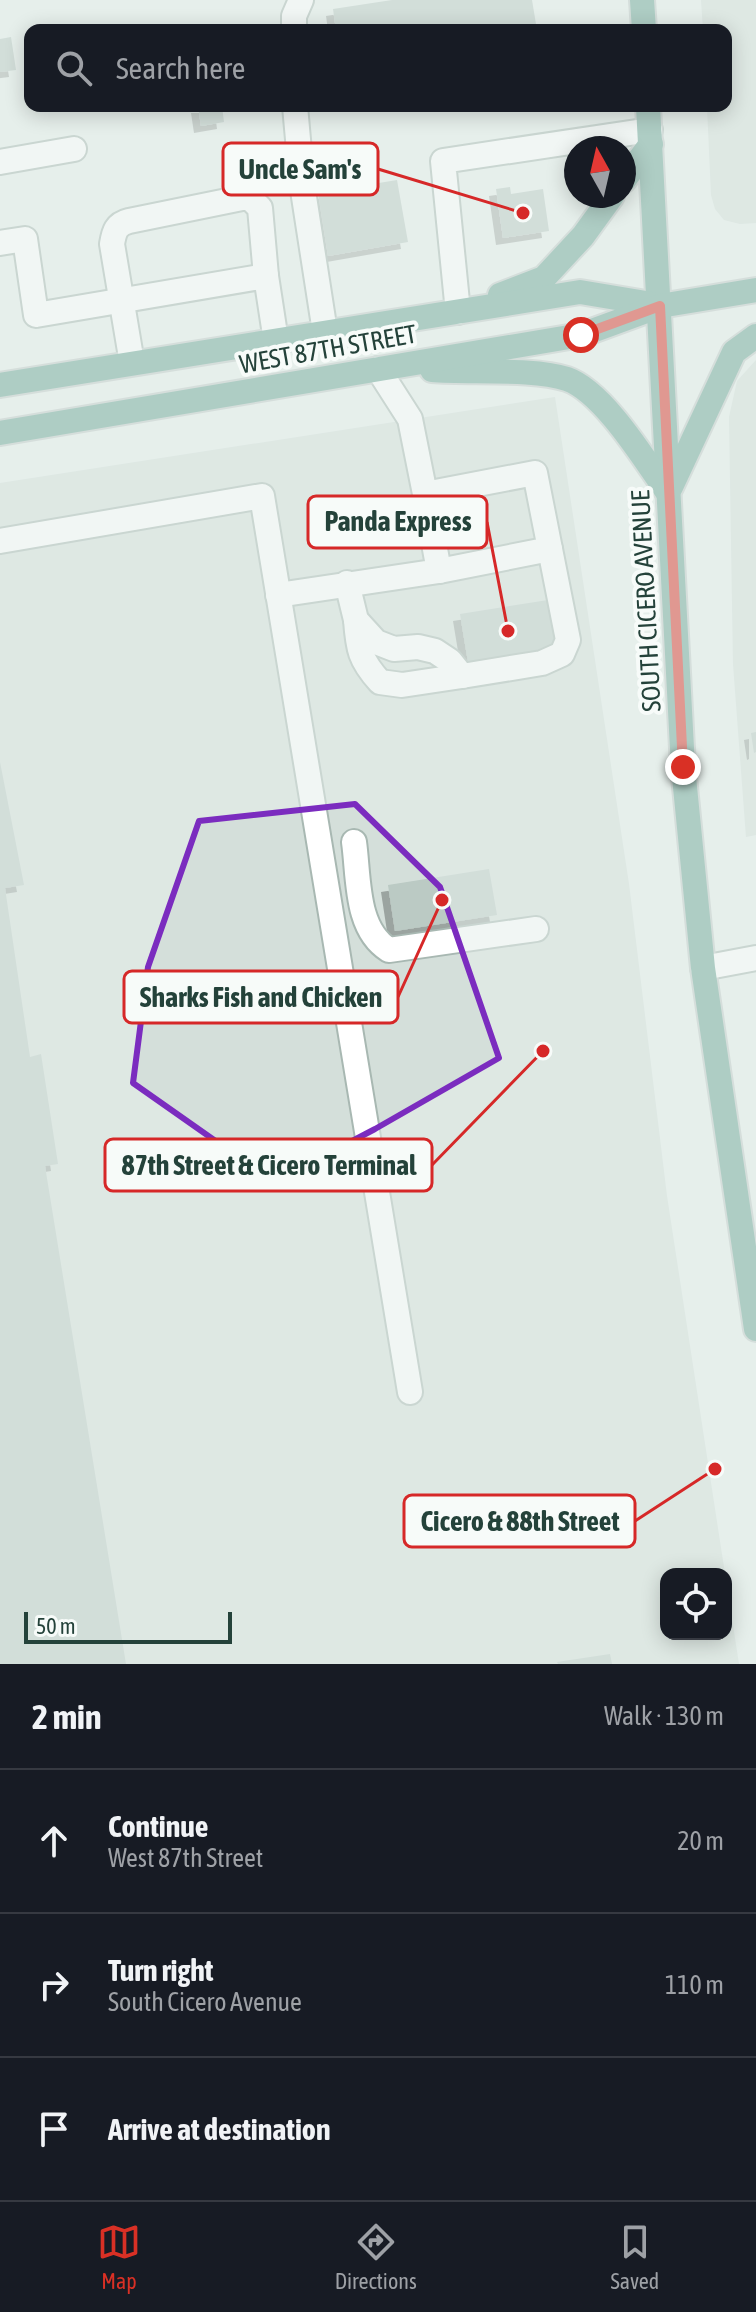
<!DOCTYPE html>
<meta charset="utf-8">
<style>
:root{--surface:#171b24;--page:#242831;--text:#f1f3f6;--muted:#9ea1a6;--line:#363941;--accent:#d93025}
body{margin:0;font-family:"Asap Condensed",sans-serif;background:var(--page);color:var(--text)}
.controls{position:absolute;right:24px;bottom:24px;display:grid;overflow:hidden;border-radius:16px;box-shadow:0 4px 20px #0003}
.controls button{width:72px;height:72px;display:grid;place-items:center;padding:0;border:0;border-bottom:2px solid var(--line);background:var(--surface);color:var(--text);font:40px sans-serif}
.compass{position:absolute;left:564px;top:136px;width:72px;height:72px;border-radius:50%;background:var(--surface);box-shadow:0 4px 20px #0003;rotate:352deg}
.scale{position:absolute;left:24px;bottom:20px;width:208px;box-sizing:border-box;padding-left:8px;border:4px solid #24423a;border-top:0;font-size:22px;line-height:28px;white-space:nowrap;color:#24423a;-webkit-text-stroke:6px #f7fbf9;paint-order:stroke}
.stop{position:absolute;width:24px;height:24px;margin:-18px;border:6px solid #d93025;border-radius:50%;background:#fff}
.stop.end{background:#d93025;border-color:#fff;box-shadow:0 2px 8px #0008}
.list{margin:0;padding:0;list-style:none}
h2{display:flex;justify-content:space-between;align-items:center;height:104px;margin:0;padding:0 32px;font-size:34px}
h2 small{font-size:26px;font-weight:400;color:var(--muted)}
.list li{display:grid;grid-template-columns:52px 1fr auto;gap:24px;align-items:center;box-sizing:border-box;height:144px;padding:0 32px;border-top:2px solid var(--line)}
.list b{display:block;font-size:30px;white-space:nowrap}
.list p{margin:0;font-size:26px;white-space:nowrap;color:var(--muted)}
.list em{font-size:26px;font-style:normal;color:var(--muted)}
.icon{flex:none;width:44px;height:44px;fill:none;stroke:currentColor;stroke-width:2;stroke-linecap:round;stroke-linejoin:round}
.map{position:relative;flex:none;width:756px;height:1664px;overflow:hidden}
.search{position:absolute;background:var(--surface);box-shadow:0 4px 20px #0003;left:24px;right:24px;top:24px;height:88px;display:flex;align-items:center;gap:20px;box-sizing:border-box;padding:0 28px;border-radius:16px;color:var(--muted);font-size:30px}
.sheet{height:536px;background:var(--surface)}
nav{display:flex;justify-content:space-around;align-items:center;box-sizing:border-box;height:112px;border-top:2px solid var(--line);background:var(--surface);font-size:22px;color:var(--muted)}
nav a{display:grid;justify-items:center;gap:4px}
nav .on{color:var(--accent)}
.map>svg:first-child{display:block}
</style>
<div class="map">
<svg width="756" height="1664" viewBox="0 0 756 1664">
<defs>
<filter id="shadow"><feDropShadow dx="-7" dy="7" stdDeviation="0" flood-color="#0004"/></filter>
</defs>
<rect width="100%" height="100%" fill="#e6efeb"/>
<g fill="#d4dfda">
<polygon points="701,0 756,0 756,223 740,224 724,220 715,209 711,195 707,106 726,106 726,30 703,30"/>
<polygon points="756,360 756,835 746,837 733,664 729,417 737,381"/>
<polygon points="555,397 629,884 667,1196 725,1574 666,1574 666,1634 726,1634 726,1580 739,1664 0,1664 0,483"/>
</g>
<g fill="#bbcac4" filter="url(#shadow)">
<polygon points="392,0 532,0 537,30 336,30 333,9"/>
<polygon points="11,37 16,70 0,72 0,39"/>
<polygon points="198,106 222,106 224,122 201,126"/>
<polygon points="397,180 408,242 328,256 318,193"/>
<polygon points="510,187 511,194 543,189 549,231 503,238 496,189"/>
<polygon points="548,600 556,648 468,662 460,614"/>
<polygon points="756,732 756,752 754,753 751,733"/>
<polygon points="0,762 24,885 5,888 30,1057 41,1054 58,1164 45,1166 126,1664 0,1664"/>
<polygon points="489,869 497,915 395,931 388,885"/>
<polygon points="610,1654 612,1664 558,1664 557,1662"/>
</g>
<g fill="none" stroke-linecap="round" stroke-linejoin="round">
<g stroke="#a8b8b2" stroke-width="28">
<g id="minor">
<polyline points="294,30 294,16 301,0"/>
<polyline points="295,106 302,184 325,332"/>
<polyline points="0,162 74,149"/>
<polyline points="0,243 25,239 36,315 266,276"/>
<polyline points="458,312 443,161 650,130"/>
<path d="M 132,363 L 112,244 C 114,232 116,224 129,221 L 242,198 L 250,198 L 260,208 L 266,276 L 276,341"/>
<polyline points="378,369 410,419 425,494 535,473 550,549 439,571"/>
<polyline points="0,541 262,496 410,1392"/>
<polyline points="347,583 356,620 376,642 394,649 418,647 435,651 450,661 462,676 542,663 562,654 568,640 550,549"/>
<polyline points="278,595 439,571 425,494"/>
<path d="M 356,620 C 358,649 360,660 380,682 L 402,685 L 462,676"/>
<path d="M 354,842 C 359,877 355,929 389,950 L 536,929"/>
<polyline points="703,968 756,958"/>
</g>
</g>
<g stroke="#c2cac8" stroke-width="28">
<g id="major">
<polyline points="642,0 644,30"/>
<polyline points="648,106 683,767 703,968 756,1329"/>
<polyline points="624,180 651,144"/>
<polyline points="500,295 544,278 583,236 612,196"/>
<path d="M 432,370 C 470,373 534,368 567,379 C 604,392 646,462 668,493"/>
<polyline points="0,385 580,292 658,305"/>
<polyline points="0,433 581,335 660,306 756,290"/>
<polyline points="671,487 734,352 756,336"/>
</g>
</g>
<use href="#minor" stroke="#fff" stroke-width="24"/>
<use href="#major" stroke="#6aa596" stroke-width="24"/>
</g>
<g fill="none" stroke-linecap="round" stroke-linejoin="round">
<polyline stroke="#d93025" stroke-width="10" points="581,335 660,306 683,767"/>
</g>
<path d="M0 0H756V1664H0ZM 355,804 L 440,887 L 499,1058 L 375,1129 L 274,1182 L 133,1083 L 148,967 L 199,821 Z" fill="#e6efeb" fill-opacity=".55" fill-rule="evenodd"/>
<path fill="none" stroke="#7b2cbf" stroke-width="6" stroke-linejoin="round" d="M 355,804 L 440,887 L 499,1058 L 375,1129 L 274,1182 L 133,1083 L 148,967 L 199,821 Z"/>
<g text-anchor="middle" stroke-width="8" stroke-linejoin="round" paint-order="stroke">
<g font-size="26" fill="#24423a" stroke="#f7fbf9">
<text transform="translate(328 349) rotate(-10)" y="9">WEST 87TH STREET</text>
<text transform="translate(646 601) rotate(-93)" y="9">SOUTH CICERO AVENUE</text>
</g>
</g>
<path fill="none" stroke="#d62828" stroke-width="3" d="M523 213L378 169M508 631L487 522M442 900L398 997M543 1051L432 1165M715 1469L635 1521"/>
<g fill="#d62828" stroke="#f7fbf9" stroke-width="3">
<circle cx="523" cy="213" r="8"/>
<circle cx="508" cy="631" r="8"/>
<circle cx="442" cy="900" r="8"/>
<circle cx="543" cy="1051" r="8"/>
<circle cx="715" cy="1469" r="8"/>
</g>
<g fill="#f7fbf9" stroke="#d62828" stroke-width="3">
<rect x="223" y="143" width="155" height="52" rx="8"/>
<rect x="308" y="496" width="179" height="52" rx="8"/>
<rect x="124" y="971" width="274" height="52" rx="8"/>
<rect x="105" y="1139" width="327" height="52" rx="8"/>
<rect x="404" y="1495" width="231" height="52" rx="8"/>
</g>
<g font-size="28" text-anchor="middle" font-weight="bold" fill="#24423a">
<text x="300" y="179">Uncle Sam's</text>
<text x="398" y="531">Panda Express</text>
<text x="261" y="1007">Sharks Fish and Chicken</text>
<text x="269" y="1175">87th Street &amp; Cicero Terminal</text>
<text x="520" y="1531">Cicero &amp; 88th Street</text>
</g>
</svg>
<div class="controls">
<button><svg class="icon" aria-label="locate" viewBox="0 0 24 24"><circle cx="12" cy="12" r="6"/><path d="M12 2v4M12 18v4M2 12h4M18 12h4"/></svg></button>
</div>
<svg class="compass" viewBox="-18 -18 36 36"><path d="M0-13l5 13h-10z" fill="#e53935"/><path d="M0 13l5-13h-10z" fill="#9ea1a6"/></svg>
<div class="scale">50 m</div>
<div class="stop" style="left:581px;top:335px"></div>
<div class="stop end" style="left:683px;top:767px"></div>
<div class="search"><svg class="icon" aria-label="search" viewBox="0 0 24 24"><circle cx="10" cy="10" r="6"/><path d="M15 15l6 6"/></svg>Search here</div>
</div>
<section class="sheet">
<h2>2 min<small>Walk · 130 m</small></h2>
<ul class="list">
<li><svg class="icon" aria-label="ahead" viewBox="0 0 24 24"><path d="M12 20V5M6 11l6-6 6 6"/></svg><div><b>Continue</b><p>West 87th Street</p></div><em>20 m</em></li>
<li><svg class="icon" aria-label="right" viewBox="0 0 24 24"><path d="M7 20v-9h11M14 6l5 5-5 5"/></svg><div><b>Turn right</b><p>South Cicero Avenue</p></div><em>110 m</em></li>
<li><svg class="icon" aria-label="arrive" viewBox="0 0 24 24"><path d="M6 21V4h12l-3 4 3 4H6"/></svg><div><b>Arrive at destination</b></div></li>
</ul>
</section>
<nav>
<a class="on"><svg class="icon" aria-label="map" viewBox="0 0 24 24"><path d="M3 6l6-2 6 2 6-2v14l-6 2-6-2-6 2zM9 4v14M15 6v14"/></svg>Map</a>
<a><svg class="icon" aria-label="directions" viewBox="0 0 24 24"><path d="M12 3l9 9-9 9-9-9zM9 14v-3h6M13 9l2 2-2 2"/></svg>Directions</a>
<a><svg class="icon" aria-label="saved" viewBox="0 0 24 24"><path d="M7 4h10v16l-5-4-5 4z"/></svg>Saved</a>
</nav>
